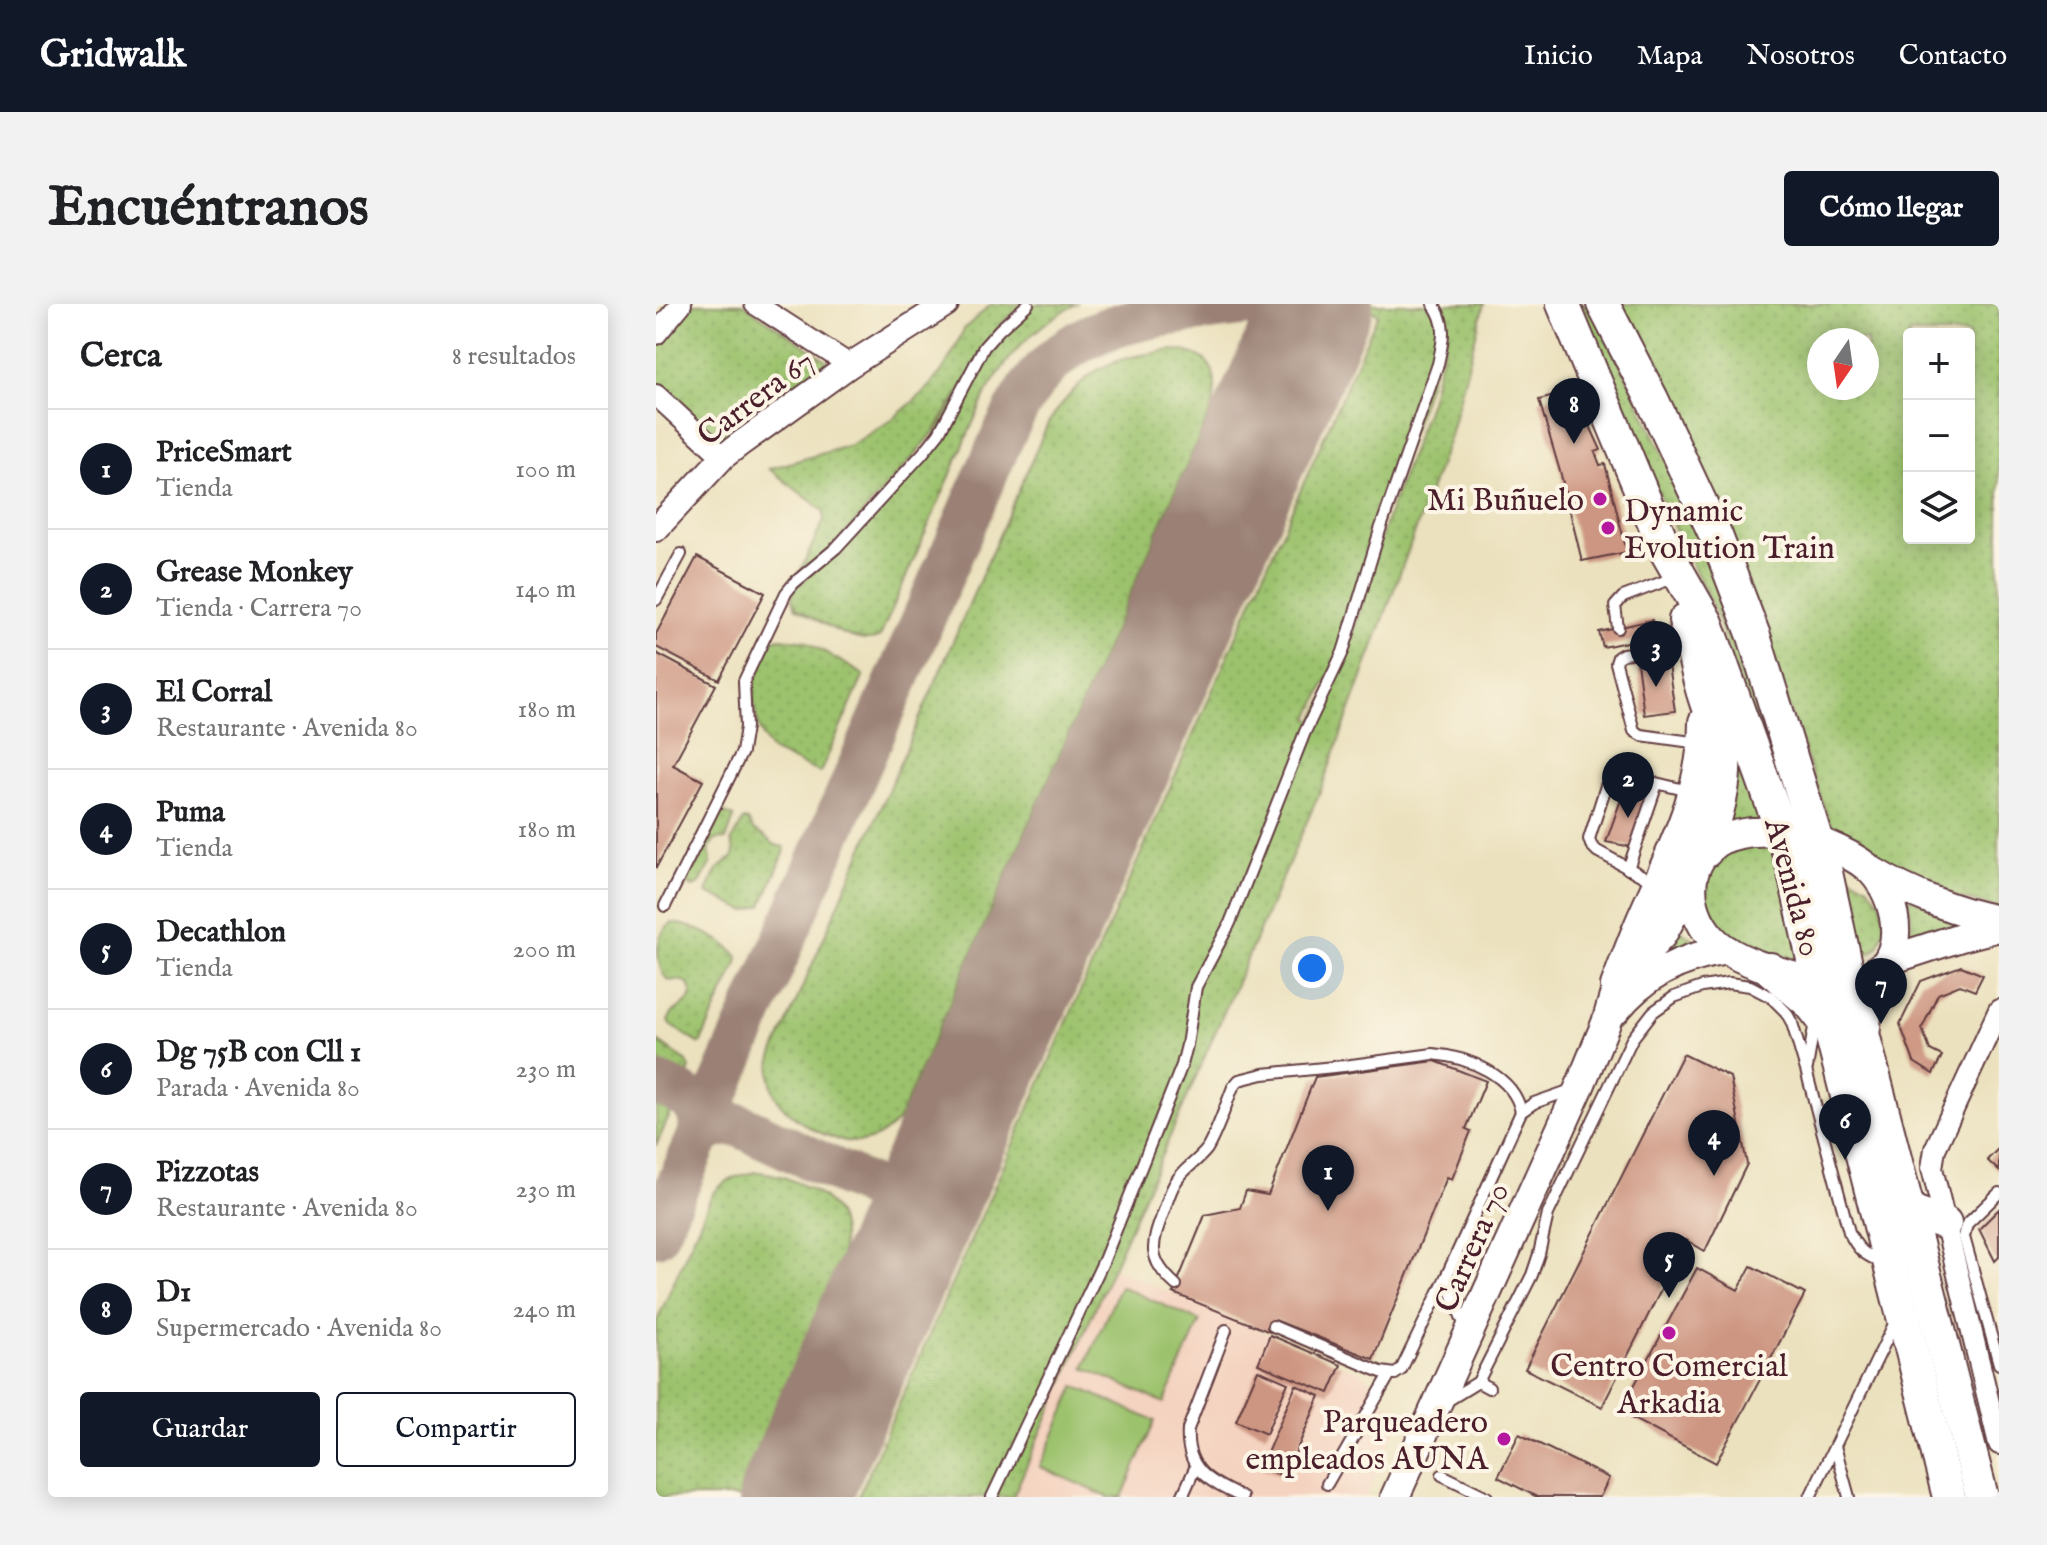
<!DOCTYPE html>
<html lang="es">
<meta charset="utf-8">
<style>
:root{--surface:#fff;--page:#f2f2f2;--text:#202124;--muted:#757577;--line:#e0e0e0;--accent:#111827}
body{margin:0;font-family:"IM FELL English",serif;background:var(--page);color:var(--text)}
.controls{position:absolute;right:24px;top:24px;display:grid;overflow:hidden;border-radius:8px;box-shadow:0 4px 20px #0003}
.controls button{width:72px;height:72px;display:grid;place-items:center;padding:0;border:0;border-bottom:2px solid var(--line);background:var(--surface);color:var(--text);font:40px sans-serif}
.compass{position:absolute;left:1151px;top:24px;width:72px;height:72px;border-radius:50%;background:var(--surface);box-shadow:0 4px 20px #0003;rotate:193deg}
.you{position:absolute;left:656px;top:664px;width:28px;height:28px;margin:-20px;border:6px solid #fff;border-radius:50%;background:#1a73e8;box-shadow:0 0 0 12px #1a73e833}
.badge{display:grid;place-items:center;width:52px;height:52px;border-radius:50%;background:var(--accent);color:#fff;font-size:26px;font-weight:700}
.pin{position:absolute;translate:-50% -66px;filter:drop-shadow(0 2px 4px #0008)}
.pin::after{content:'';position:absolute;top:42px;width:28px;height:24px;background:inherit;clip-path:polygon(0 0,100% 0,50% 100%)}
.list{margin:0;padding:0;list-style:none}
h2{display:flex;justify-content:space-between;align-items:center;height:104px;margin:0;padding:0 32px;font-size:34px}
h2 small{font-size:26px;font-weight:400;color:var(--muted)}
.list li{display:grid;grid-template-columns:52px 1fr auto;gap:24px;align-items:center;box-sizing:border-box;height:120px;padding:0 32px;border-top:2px solid var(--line)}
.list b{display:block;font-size:30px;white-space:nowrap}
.list p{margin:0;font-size:26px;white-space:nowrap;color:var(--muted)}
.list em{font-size:26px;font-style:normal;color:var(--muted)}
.actions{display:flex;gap:16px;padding:24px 32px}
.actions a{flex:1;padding:18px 0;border:2px solid var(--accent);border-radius:8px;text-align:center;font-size:28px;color:var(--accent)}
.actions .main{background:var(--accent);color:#fff}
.icon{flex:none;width:44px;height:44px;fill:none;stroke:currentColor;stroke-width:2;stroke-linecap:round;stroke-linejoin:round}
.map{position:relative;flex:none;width:1343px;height:1193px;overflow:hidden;border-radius:8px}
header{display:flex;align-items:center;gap:48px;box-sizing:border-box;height:112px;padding:0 40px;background:var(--accent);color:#fff}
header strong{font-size:38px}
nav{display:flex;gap:44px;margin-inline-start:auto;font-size:28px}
.intro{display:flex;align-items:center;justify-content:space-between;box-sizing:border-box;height:192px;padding:0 48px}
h1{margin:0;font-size:56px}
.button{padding:20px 36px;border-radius:8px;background:var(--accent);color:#fff;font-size:28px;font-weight:700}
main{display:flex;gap:48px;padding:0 48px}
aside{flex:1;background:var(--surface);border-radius:8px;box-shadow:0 4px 20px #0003}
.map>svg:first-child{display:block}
</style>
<header>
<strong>Gridwalk</strong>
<nav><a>Inicio</a><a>Mapa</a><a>Nosotros</a><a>Contacto</a></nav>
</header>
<div class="intro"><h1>Encuéntranos</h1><a class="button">Cómo llegar</a></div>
<main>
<aside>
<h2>Cerca<small>8 resultados</small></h2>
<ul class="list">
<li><span class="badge">1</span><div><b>PriceSmart</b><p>Tienda</p></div><em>100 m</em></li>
<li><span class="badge">2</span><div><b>Grease Monkey</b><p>Tienda · Carrera 70</p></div><em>140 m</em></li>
<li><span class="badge">3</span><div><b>El Corral</b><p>Restaurante · Avenida 80</p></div><em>180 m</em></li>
<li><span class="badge">4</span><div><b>Puma</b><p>Tienda</p></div><em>180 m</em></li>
<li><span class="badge">5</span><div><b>Decathlon</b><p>Tienda</p></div><em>200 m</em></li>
<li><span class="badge">6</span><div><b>Dg 75B con Cll 1</b><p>Parada · Avenida 80</p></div><em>230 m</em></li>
<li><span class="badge">7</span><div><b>Pizzotas</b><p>Restaurante · Avenida 80</p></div><em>230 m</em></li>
<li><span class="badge">8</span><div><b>D1</b><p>Supermercado · Avenida 80</p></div><em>240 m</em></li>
</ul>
<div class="actions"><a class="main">Guardar</a><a>Compartir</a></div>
</aside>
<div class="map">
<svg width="1343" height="1193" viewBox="0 0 1343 1193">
<defs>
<pattern id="grass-dots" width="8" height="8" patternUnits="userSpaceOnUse" patternTransform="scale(2)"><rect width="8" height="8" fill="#9cc26d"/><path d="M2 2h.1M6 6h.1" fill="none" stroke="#88a65f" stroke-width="1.8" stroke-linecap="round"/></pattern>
</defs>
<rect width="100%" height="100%" fill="#fcf5e5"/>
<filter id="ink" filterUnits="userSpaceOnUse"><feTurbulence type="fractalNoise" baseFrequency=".0125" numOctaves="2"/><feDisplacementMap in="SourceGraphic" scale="16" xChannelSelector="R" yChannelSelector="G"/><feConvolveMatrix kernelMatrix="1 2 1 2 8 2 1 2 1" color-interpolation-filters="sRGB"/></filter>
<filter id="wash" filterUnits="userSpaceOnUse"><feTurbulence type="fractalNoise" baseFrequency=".006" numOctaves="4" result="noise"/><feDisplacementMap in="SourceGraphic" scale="32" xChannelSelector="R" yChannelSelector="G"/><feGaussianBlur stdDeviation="1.8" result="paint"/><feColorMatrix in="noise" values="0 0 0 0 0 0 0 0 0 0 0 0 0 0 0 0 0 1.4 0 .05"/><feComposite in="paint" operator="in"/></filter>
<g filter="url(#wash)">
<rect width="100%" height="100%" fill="#ebe1be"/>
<polygon fill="#f4d3c0" points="457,964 711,1072 713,1081 730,1099 748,1106 710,1193 357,1193"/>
<g fill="url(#grass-dots)" stroke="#73704c" stroke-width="2" fill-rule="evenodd">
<polygon points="35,0 87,0 173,58 60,137 0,85 0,40"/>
<polygon points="335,0 368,0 345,20 279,126 265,144 176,244 142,272 168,216 168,207 113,165 195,141 237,115 267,89 286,67 297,48 308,25"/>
<path d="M 377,0 L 420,0 C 375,25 356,47 330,89 L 224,333 C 203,346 160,314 140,304 L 136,295 L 138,286 L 268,150 L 329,45 L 363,10 Z"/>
<polygon points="705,0 774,0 784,18 785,31 779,59 766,100 730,197 685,344 653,415 657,417 687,358 701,317 731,214 774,97 790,34 790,23 786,9 780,0 828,0 794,132 666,483 357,1193 202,1193 722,10"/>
<polygon points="917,0 936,0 1071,285 1146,515 1130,513 1058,305 1023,234"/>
<path d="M 961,0 L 1343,0 L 1343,603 L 1303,594 L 1245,570 L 1175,522 L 1129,392 ZM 1253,30 L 1313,30 L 1313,234 L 1253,234 ZM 1163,36 L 1211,36 L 1211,84 L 1163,84 Z"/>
<path d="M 515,46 C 555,48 565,67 556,104 L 242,817 C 233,825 223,834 210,837 C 183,844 130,816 119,791 C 113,779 114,766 116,753 L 392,119 C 410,93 431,66 464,56 C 480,51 498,49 515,46 Z"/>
<path d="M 124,334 L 150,337 L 208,371 L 164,469 L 117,447 C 109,440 105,429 102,419 C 92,384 100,372 113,340 L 117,336 Z"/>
<polygon points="1067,414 1112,515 1064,525"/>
<path d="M 69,509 L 78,513 L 70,536 L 62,535 C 48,543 55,548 55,559 L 43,581 L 37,583 L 31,580 L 31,575 L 62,512 Z"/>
<path d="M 87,516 L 92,517 L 98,527 C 111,531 113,542 128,543 L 129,547 L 106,601 L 90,607 L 51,589 C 54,582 57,570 63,564 C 72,554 83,556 75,538 Z"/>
<polygon points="1116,540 1154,549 1212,582 1225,599 1229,624 1222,643 1207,654 1178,663 1150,659 1083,638 1058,620 1049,601 1050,574 1063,551 1090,541"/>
<path d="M 1251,593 L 1324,620 L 1250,645 C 1258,627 1256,611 1251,593 Z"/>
<path d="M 16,619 C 36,621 71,636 82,653 L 81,659 L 44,740 L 14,721 L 12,717 C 18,701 30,705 36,691 L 32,679 C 23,674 20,678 13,676 C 8,674 6,668 5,665 C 0,648 0,629 16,619 Z"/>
<polygon points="1023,625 1043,640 983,676"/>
<polygon points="0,736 31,758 34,764 31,773 23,776 0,768"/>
<polygon points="0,788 16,794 19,799 0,842"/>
<path d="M 101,868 C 117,869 130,873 144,880 C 189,900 191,925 182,969 L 84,1193 L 0,1193 L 0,1019 L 55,893 C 66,876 82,871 101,868 Z"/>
</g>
<g fill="#9cc26d" stroke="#73704c" stroke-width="2">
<polygon points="464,982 544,1017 508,1099 428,1064"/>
<polygon points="419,1082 499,1117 466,1193 452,1193 384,1163"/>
</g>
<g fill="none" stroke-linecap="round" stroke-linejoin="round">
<g stroke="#9a8074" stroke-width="44">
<path d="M 0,779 C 28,790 48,797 44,831"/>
<path d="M 44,831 C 56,822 67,819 83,821 L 230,890 C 245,900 258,911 253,931"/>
<path d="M 230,890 C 253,894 263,895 278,874"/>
<path d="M 0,931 L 342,143 C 355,115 368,87 390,64 C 439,10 524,10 592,0 C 626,2 642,12 641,48"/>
</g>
<polyline stroke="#9a8074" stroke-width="110" points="138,1193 662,0"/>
</g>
<g id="blocks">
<g fill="#cd9682">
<polygon points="918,87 945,146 939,148 944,161 949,160 971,248 926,257 905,171 883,96"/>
<polygon points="41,253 109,289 63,376 0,343 0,330"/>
<polygon points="996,316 999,332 947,343 943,328"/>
<polygon points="0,349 60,381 17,461 47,477 0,564"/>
<polygon points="1011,354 1019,407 988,411 981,358"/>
<polygon points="969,484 995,489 976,543 950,538"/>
<polygon points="1305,662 1327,671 1319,687 1304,681 1282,690 1266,724 1274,746 1286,752 1277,770 1258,758 1244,720 1265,677"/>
<polygon points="1027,750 1074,773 1091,860 1049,947 1030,936 946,1103 869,1065"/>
<polygon points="779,757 830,777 810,825 815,827 796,875 791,873 717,1055 619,1016 614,1028 517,989 549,911 584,904 590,887 612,891 659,773"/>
<polygon points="1343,844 1343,867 1331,856"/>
<polygon points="1343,905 1343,953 1339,957 1323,925"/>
<polygon points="1095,962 1149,990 1060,1159 964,1108 1041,964 1082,986"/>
<polygon points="614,1031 685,1061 673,1089 602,1060"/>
<polygon points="602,1066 632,1079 610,1130 580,1117"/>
<polygon points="640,1081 664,1092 629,1173 605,1163"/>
<polygon points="863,1130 953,1174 944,1193 881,1193 842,1173"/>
</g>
</g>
</g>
<g filter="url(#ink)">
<use href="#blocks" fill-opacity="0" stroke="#623c41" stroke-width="2"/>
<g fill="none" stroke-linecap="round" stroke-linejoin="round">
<g stroke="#623c41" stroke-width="14">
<g id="service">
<polyline points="0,296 25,250"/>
<polyline points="962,324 959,302 967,293 1017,274"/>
<polyline points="1033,341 967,350 962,353 960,359 978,427 985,431 1043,439"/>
<polyline points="972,565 1001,480"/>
<polyline points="1001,580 941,547 935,541 933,535 950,482 957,474 967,471 1033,487"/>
<polyline points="9,602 86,448 90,423 88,377 130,289 138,279 180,244 267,149 283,129 328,43 343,26 372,0"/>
<polyline points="1151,764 1159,717"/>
<polyline points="1343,889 1311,920 1308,933 1343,1060"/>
<polyline points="790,973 809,1023"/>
<path d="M 520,981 C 489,954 496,939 509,904 C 512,895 515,884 521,876 C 529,864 542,857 551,845 C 562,826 569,803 577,783 L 583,776 L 607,770 L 688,762 L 777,750 C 811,753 858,771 865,808"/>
<polyline points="617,1022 725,1068 739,1070 745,1066 790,973 865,808 878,799 918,785"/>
<path d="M 570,1026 L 532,1125 C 529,1165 553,1178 586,1193"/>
<polyline points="822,1078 833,1084"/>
<path d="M 791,1097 L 822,1078 L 876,971 L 883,950 L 892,910 L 976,735 L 997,708 L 1018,693 L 1046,683 L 1073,679 L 1094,682 L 1115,693 L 1130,708 L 1136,719 L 1150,766 L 1193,928 C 1202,946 1207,950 1225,958"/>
<polyline points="1179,1142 1193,1193"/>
<polyline points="786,1171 831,1193"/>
<polyline points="671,1180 734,1070"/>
<path d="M 336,1193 L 448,956 L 526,761 L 531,741 L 540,683 L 574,619 L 649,428 L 687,348 L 724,226 L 782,60 C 787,37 792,20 777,0"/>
<polyline points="526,1193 540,1162"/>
<polyline points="1154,1193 1239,1018"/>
</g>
</g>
<g stroke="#623c41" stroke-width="24">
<g id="minor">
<polyline points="99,0 194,61"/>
<polyline points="0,30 25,0"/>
<polyline points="0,91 67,153"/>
<polyline points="1343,706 1279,845 1276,864 1343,1140"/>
</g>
</g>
<g stroke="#623c41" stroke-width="28">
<polyline id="tertiary" points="0,225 67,153 84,140 194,61 290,0"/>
</g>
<g stroke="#623c41" stroke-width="32">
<g id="secondary">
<path d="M 1095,528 C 1105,528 1116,527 1126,528 C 1152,531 1191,547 1211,563 C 1237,585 1251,636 1226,664 C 1210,681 1183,682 1162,678 C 1131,669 1096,663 1069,645 C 1033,621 1022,566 1060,539 C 1070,532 1083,530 1095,528 Z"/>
<path d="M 1218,568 C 1252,589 1303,609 1343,616"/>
<polyline points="1231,657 1305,633 1343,623"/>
<path d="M 960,706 C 988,670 1027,653 1071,646"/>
<polyline points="739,1193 924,782 950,719 961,682 967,672 1006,631 1035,578"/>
</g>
</g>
<g stroke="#623c41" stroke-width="36">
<g id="primary">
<polyline points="907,0 1010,247 1051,319 1126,528 1136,560 1162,678 1293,1193"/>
<polyline points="947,0 996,95 1060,232 1098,332 1169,564 1194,679 1326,1193"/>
<path d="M 1029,316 C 1037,342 1040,369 1049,395 C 1055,415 1066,433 1068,455 C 1070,486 1058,518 1050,547"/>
<polyline points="1114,665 1154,699 1169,718"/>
<path d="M 961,682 C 969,661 977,639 986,618 C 1014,553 1049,490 1049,418"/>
<polyline points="1208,724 1209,709 1225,665"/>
<polyline points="1252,906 1289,919"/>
</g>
</g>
<use href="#service" stroke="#fff" stroke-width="10"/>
<use href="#minor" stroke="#fff" stroke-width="20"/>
<use href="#tertiary" stroke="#fff" stroke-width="24"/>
<use href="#secondary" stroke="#fff" stroke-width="28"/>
<use href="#primary" stroke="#fff" stroke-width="32"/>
</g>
</g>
<g fill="#b5179e" stroke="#fcf5e5" stroke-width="3">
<circle cx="944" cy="195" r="8"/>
<circle cx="952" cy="224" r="8"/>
<circle cx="1013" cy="1029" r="8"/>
<circle cx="848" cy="1135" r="8"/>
</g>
<g text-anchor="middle" stroke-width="8" stroke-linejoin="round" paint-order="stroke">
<g font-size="32" fill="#4a1f2b" stroke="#fcf5e5">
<text transform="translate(99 93) rotate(-37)" y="11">Carrera 67</text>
<text transform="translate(1138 583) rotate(75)" y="11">Avenida 80</text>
<text transform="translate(815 943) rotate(-66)" y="11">Carrera 70</text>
</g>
<g font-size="32" fill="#4a1f2b" stroke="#fcf5e5" text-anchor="end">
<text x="928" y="206">Mi Buñuelo</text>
<text x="968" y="217" text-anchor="start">Dynamic<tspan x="968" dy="37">Evolution Train</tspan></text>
<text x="1013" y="1072" text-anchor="middle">Centro Comercial<tspan x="1013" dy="37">Arkadia</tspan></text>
<text x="832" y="1128">Parqueadero<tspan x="832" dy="37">empleados AUNA</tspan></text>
</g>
</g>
</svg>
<div class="controls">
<button>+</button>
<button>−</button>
<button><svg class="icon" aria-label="layers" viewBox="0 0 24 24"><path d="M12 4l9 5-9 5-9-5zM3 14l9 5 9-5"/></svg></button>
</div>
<svg class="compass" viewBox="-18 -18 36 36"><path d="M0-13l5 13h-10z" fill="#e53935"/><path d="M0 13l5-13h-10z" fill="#757577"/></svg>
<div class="you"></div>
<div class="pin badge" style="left:672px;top:907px">1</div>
<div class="pin badge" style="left:972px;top:514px">2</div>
<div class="pin badge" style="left:1000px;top:383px">3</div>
<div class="pin badge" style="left:1058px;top:872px">4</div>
<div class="pin badge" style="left:1013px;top:994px">5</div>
<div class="pin badge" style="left:1189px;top:856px">6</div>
<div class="pin badge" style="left:1225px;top:720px">7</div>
<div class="pin badge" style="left:918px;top:140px">8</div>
</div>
</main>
